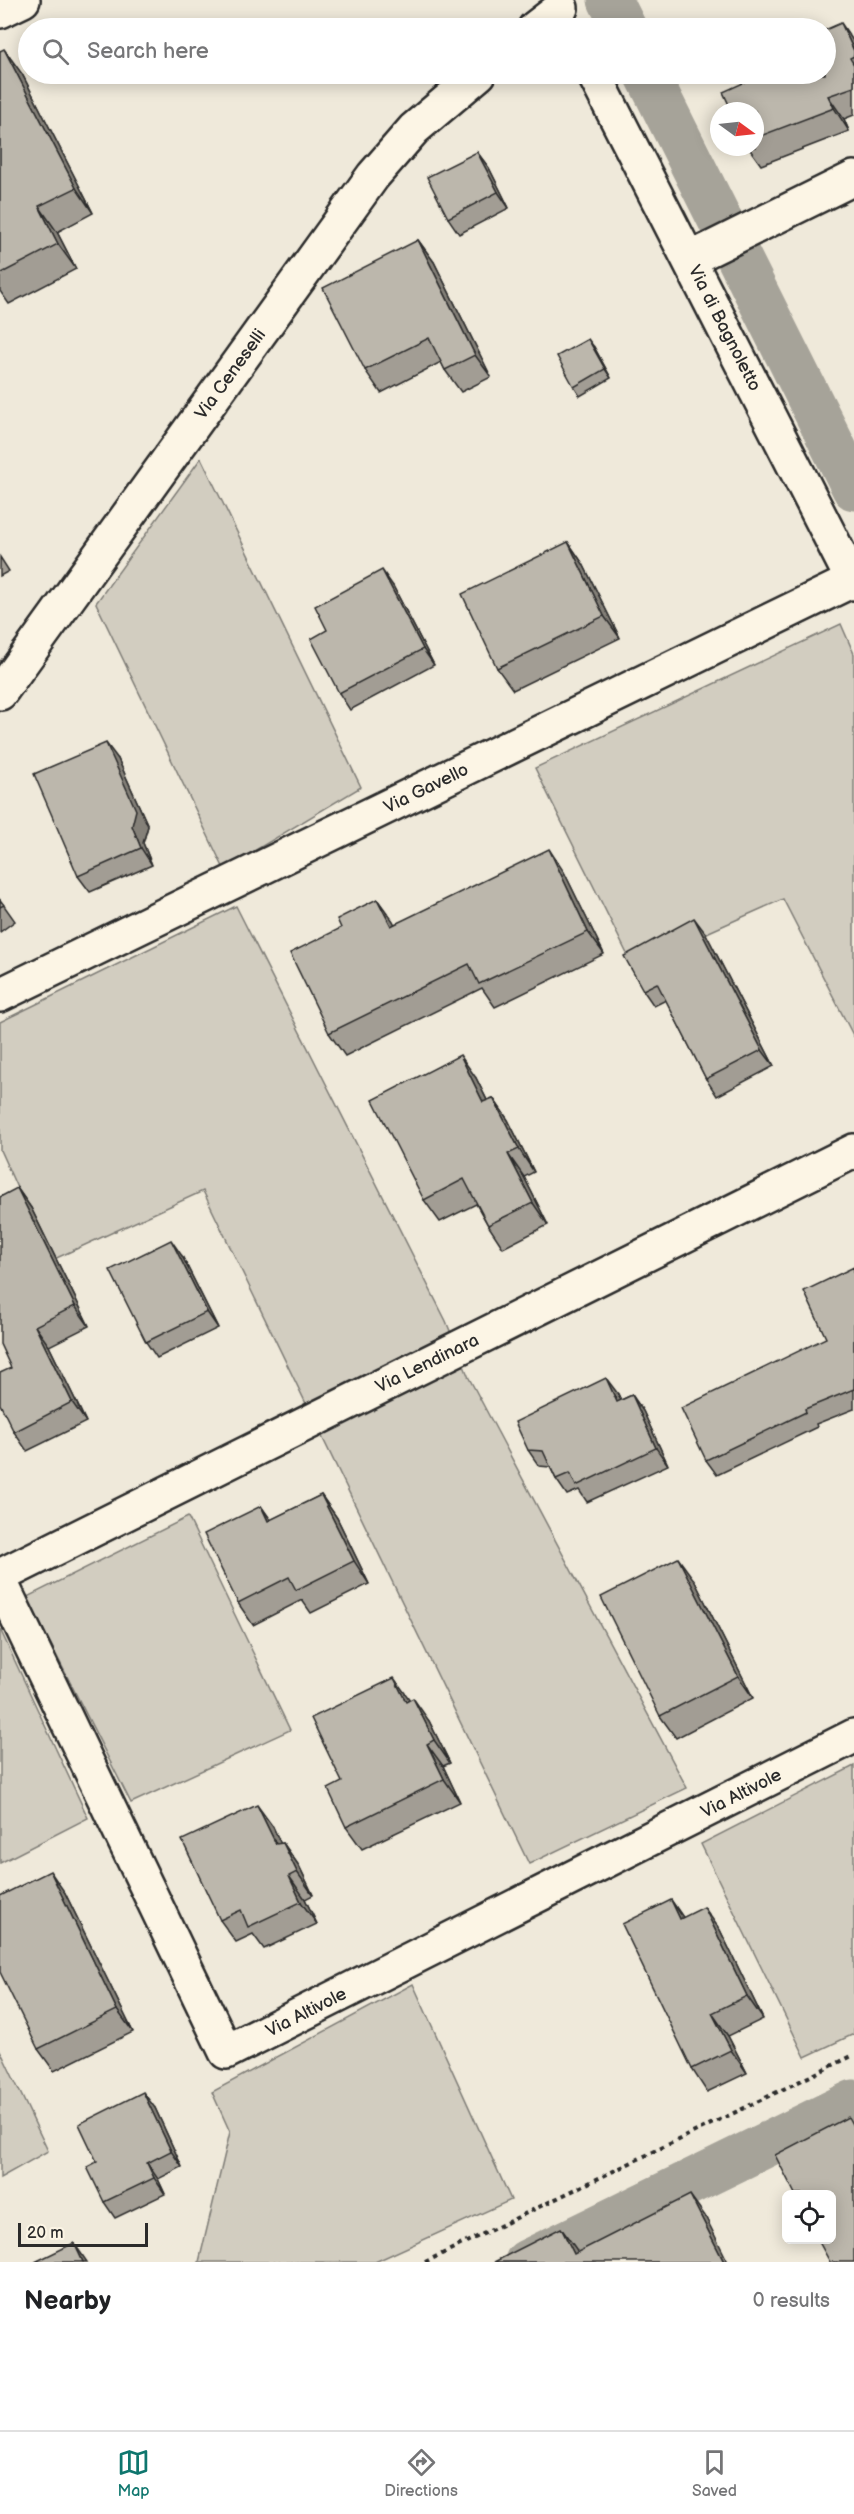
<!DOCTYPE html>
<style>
:root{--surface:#fff;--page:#f6f6f6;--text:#202124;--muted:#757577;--line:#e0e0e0;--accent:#0f766e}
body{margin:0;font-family:"Balsamiq Sans",sans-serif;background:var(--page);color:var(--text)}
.controls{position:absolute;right:18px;bottom:18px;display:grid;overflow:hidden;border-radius:9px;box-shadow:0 3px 15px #0003}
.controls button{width:54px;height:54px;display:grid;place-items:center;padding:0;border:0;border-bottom:2px solid var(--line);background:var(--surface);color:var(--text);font:30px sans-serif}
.compass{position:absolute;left:710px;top:102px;width:54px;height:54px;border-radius:50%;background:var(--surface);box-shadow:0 3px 15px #0003;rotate:105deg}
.scale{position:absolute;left:18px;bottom:15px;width:130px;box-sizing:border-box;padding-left:6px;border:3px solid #2b2b2b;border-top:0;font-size:16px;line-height:21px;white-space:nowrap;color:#2b2b2b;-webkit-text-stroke:4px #fcf5e5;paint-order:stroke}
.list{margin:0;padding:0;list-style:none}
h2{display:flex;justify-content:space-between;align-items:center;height:78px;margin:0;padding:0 24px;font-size:26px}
h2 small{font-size:20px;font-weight:400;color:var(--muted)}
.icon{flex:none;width:33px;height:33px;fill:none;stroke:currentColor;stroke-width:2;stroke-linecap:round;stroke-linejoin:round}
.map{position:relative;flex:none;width:854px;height:2262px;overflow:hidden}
.search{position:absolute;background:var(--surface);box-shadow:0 3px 15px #0003;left:18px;right:18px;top:18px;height:66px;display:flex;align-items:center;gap:15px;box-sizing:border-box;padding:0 21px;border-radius:33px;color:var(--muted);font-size:22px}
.sheet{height:168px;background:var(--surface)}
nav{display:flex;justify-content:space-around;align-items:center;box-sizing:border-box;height:84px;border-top:2px solid var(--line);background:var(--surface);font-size:16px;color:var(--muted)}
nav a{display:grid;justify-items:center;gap:3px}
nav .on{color:var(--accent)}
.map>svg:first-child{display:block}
</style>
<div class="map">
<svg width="854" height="2262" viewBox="0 0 854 2262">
<rect width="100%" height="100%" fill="#efe9da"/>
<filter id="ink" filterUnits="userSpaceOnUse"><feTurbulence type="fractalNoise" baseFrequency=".0167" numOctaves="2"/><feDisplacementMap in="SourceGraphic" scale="12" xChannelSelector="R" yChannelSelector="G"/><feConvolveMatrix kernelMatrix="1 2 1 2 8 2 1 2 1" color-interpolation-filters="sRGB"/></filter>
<g filter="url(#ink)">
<g fill="#d2cdc0" stroke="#7e7c76" stroke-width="1.5">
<polygon points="201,458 361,787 224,869 96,603"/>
<polygon points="841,624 854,654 854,1037 783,899 709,932 636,972 535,768"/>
<polygon points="236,906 446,1321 469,1378 687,1788 529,1864 203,1191 50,1261 0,1150 0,1022"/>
<polygon points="188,1517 290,1730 131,1803 27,1597"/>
<polygon points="0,1629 88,1818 0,1863"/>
<polygon points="854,1766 854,2034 805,2057 701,1844"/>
<polygon points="413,1984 511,2200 375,2262 199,2262 230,2132 212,2092"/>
<polygon points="0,2050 48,2151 0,2178"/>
</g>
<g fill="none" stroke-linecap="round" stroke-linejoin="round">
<g stroke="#a6a399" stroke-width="45">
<polyline points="610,0 624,28"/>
<polyline points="647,74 854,488"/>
<polyline points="527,2262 854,2102"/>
</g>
<g stroke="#2b2b2b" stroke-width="38">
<g id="minor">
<polyline points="0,11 23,0"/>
<polyline points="535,28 561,8"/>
<polyline points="594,74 854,583"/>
<polyline points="690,259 854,178"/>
<polyline points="0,693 373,176 414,129 479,74"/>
<polyline points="0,995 853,580"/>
<polyline points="0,1576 854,1151"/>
<polyline points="0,1581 226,2052 854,1736"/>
</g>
</g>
<polyline stroke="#2b2b2b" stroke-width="4" stroke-dasharray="4.5 4.5" stroke-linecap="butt" points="425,2262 854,2055"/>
<use href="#minor" stroke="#fcf5e5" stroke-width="33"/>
</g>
<g fill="#a29d94" stroke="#2b2b2b" stroke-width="1.5">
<polygon points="854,42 854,115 844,119 849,131 761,165 748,147 755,147 755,111"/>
<polygon points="0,51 22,74 93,213 57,232 76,269 9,304 0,291"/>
<polygon points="477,152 489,168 509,208 459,234 448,218"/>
<polygon points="418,240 434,262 491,377 461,392 445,370 441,362 381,393 365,370"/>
<polygon points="594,347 611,378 580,396 574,387"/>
<polygon points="568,542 583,564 620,638 513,690 497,668"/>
<polygon points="0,557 9,571 0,576"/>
<polygon points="393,586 434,665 350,710 339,693 327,630"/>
<polygon points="118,759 148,826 143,843 152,865 90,892 78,876"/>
<polygon points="564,872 604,954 495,1007 482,988 345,1056 329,1033 341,928 377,899 394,924"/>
<polygon points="0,900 15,921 0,932"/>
<polygon points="706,934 774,1066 717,1096 706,1079 666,1000 654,1006 643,990"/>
<polygon points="476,1078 487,1100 493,1098 508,1120 534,1172 524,1177 548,1225 503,1248 488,1225 476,1204 440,1222 424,1200"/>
<polygon points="17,1188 31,1208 89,1326 49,1346 86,1422 27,1451 14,1432 11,1368"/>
<polygon points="182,1256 218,1328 157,1358 146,1342"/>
<polygon points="854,1267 854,1409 816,1424 817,1427 717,1475 706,1460 826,1338"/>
<polygon points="618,1394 621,1400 632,1395 643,1411 668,1465 587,1502 579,1490 567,1495 556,1479 550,1467 539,1466 528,1450"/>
<polygon points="321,1495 337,1518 369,1584 311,1613 302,1600 253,1625 238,1603 261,1506 271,1520"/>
<polygon points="694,1580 753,1698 676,1738 660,1716"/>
<polygon points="410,1700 429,1721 450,1763 443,1766 460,1802 362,1849 346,1827 342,1782"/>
<polygon points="273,1827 280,1844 283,1843 299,1866 313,1895 305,1899 317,1924 264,1949 253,1934 236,1942 220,1920"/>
<polygon points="65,1893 133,2032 54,2071 38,2049"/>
<polygon points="671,1900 683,1918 720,1930 763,2019 728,2036 747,2073 707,2092 692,2069"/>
<polygon points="155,2108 182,2167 158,2179 165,2194 115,2218 104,2202 97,2162"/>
</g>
<g fill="#848078" stroke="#2b2b2b" stroke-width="1.5">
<polygon points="841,23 854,42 854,51"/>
<polygon points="4,49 22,74 93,213 76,188"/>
<polygon points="828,96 844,119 849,131 834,108"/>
<polygon points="477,152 489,168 509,208 498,192"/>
<polygon points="39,206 57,232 76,269 58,244"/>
<polygon points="418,240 434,262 491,377 475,355"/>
<polygon points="588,339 594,347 611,378 605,369"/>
<polygon points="568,542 583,564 620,638 604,616"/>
<polygon points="382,570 393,586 434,665 423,649"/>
<polygon points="106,743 118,759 148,826 143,843 152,865 141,848 132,826"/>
<polygon points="549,849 564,872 604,954 588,932"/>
<polygon points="377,899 393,921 406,948 391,926"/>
<polygon points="694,918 706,934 774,1066 762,1050"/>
<polygon points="460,1055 476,1078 499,1125 483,1102"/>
<polygon points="493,1098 508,1120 534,1172 519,1149"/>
<polygon points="508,1154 524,1177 548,1225 533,1203"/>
<polygon points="17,1188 31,1208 89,1326 75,1306"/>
<polygon points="171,1240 182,1256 218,1328 207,1312"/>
<polygon points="35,1326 49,1346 86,1422 72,1402"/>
<polygon points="606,1378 618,1394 629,1418 617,1402"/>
<polygon points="632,1395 643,1411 668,1465 656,1448"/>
<polygon points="321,1495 337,1518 369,1584 354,1561"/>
<polygon points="261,1506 276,1528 268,1521"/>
<polygon points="678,1558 694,1580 753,1698 738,1676"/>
<polygon points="394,1678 410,1700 406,1702"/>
<polygon points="413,1698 429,1721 450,1763 434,1740"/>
<polygon points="427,1744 443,1766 460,1802 444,1779"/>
<polygon points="257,1805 273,1827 291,1866 276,1844"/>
<polygon points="283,1843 299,1866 313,1895 297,1872"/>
<polygon points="50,1871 65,1893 133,2032 117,2010"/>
<polygon points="289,1876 305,1899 317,1924 301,1902"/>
<polygon points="671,1900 687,1923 680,1919"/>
<polygon points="704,1907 720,1930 763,2019 747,1996"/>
<polygon points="712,2013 728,2036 747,2073 731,2050"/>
<polygon points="143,2092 155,2108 182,2167 171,2151"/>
<polygon points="147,2163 158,2179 165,2194 154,2178"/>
<polygon points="690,2195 705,2216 728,2262 724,2262"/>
<polygon points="561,2228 576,2249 582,2262 574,2254"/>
<polygon points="74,2243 87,2262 83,2262"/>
</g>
<g fill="#bcb7ac" stroke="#2b2b2b" stroke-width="1.5">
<polygon points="841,23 854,51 854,56 850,58 854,65 854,87 828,96 834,108 755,138 755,111 732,111 723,92 750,80 747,74 825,74 825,30"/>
<polygon points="4,49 76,188 39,206 58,244 0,274 0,51"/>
<polygon points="477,152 498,192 448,218 427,177"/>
<polygon points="418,240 475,355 445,370 429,338 365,370 323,288"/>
<polygon points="588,339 605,369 574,387 557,356"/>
<polygon points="568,542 604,616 497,668 462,594"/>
<polygon points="382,570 423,649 339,693 311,639 327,630 315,606"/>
<polygon points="106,743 136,810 132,826 141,848 78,876 34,774"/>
<polygon points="549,849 588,932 479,984 469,964 329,1033 290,953 341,928 337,919 377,899 391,926"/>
<polygon points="0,900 4,905 0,907"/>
<polygon points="694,918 762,1050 706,1079 657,983 643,990 624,956"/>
<polygon points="460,1055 483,1102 493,1098 519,1149 508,1154 533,1203 488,1225 464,1179 424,1200 373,1100"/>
<polygon points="17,1188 75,1306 35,1326 72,1402 14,1432 0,1404 0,1373 11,1368 0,1344 0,1197"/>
<polygon points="171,1240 207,1312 146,1342 110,1270"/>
<polygon points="854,1267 854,1389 805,1409 806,1412 706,1460 681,1408 826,1338 804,1291"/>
<polygon points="606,1378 617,1402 632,1395 656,1448 576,1486 570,1473 556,1479 543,1451 528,1450 515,1422"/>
<polygon points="321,1495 354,1561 296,1590 289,1577 238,1603 204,1534 261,1506 268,1521"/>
<polygon points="678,1558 738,1676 660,1716 601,1597"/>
<polygon points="394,1678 406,1702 413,1698 434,1740 427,1744 444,1779 346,1827 328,1789 342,1782 311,1718"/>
<polygon points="257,1805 276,1844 283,1843 297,1872 289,1876 301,1902 248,1927 241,1910 220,1920 182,1840"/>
<polygon points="50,1871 117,2010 38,2049 0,1972 0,1896"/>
<polygon points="671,1900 680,1919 704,1907 747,1996 712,2013 731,2050 692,2069 622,1924"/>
<polygon points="143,2092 171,2151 147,2163 154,2178 104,2202 87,2167 97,2162 79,2124"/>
<polygon points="848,2117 854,2128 854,2262 830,2262 818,2240 831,2240 831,2194 795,2194 775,2155"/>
<polygon points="690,2195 724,2262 494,2262 561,2228 574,2254"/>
<polygon points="74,2243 83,2262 35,2262"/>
</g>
</g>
<g text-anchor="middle" stroke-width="5" stroke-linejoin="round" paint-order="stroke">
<g font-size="18" fill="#2b2b2b" stroke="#fcf5e5">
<text transform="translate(725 328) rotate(63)" y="6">Via di Bagnoletto</text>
<text transform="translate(230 374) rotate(-54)" y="6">Via Ceneselli</text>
<text transform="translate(426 788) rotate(-26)" y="6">Via Gavello</text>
<text transform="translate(427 1363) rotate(-26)" y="6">Via Lendinara</text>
<text transform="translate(741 1793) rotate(-27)" y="6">Via Altivole</text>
<text transform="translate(306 2012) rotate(-27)" y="6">Via Altivole</text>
</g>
</g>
</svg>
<div class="controls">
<button><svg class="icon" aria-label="locate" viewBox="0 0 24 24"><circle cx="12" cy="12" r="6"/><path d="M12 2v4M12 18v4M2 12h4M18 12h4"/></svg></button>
</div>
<svg class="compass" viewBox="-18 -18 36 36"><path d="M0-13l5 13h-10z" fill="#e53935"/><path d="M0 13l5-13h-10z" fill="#757577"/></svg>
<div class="scale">20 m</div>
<div class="search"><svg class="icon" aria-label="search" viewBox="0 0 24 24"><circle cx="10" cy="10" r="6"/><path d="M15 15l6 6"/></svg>Search here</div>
</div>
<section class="sheet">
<h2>Nearby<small>0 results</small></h2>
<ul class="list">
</ul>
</section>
<nav>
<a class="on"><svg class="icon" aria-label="map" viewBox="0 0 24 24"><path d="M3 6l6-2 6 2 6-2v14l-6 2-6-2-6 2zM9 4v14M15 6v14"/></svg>Map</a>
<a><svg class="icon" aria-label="directions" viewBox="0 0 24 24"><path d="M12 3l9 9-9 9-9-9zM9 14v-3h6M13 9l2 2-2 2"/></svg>Directions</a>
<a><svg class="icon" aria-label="saved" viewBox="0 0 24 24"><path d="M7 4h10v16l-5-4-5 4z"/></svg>Saved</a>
</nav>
